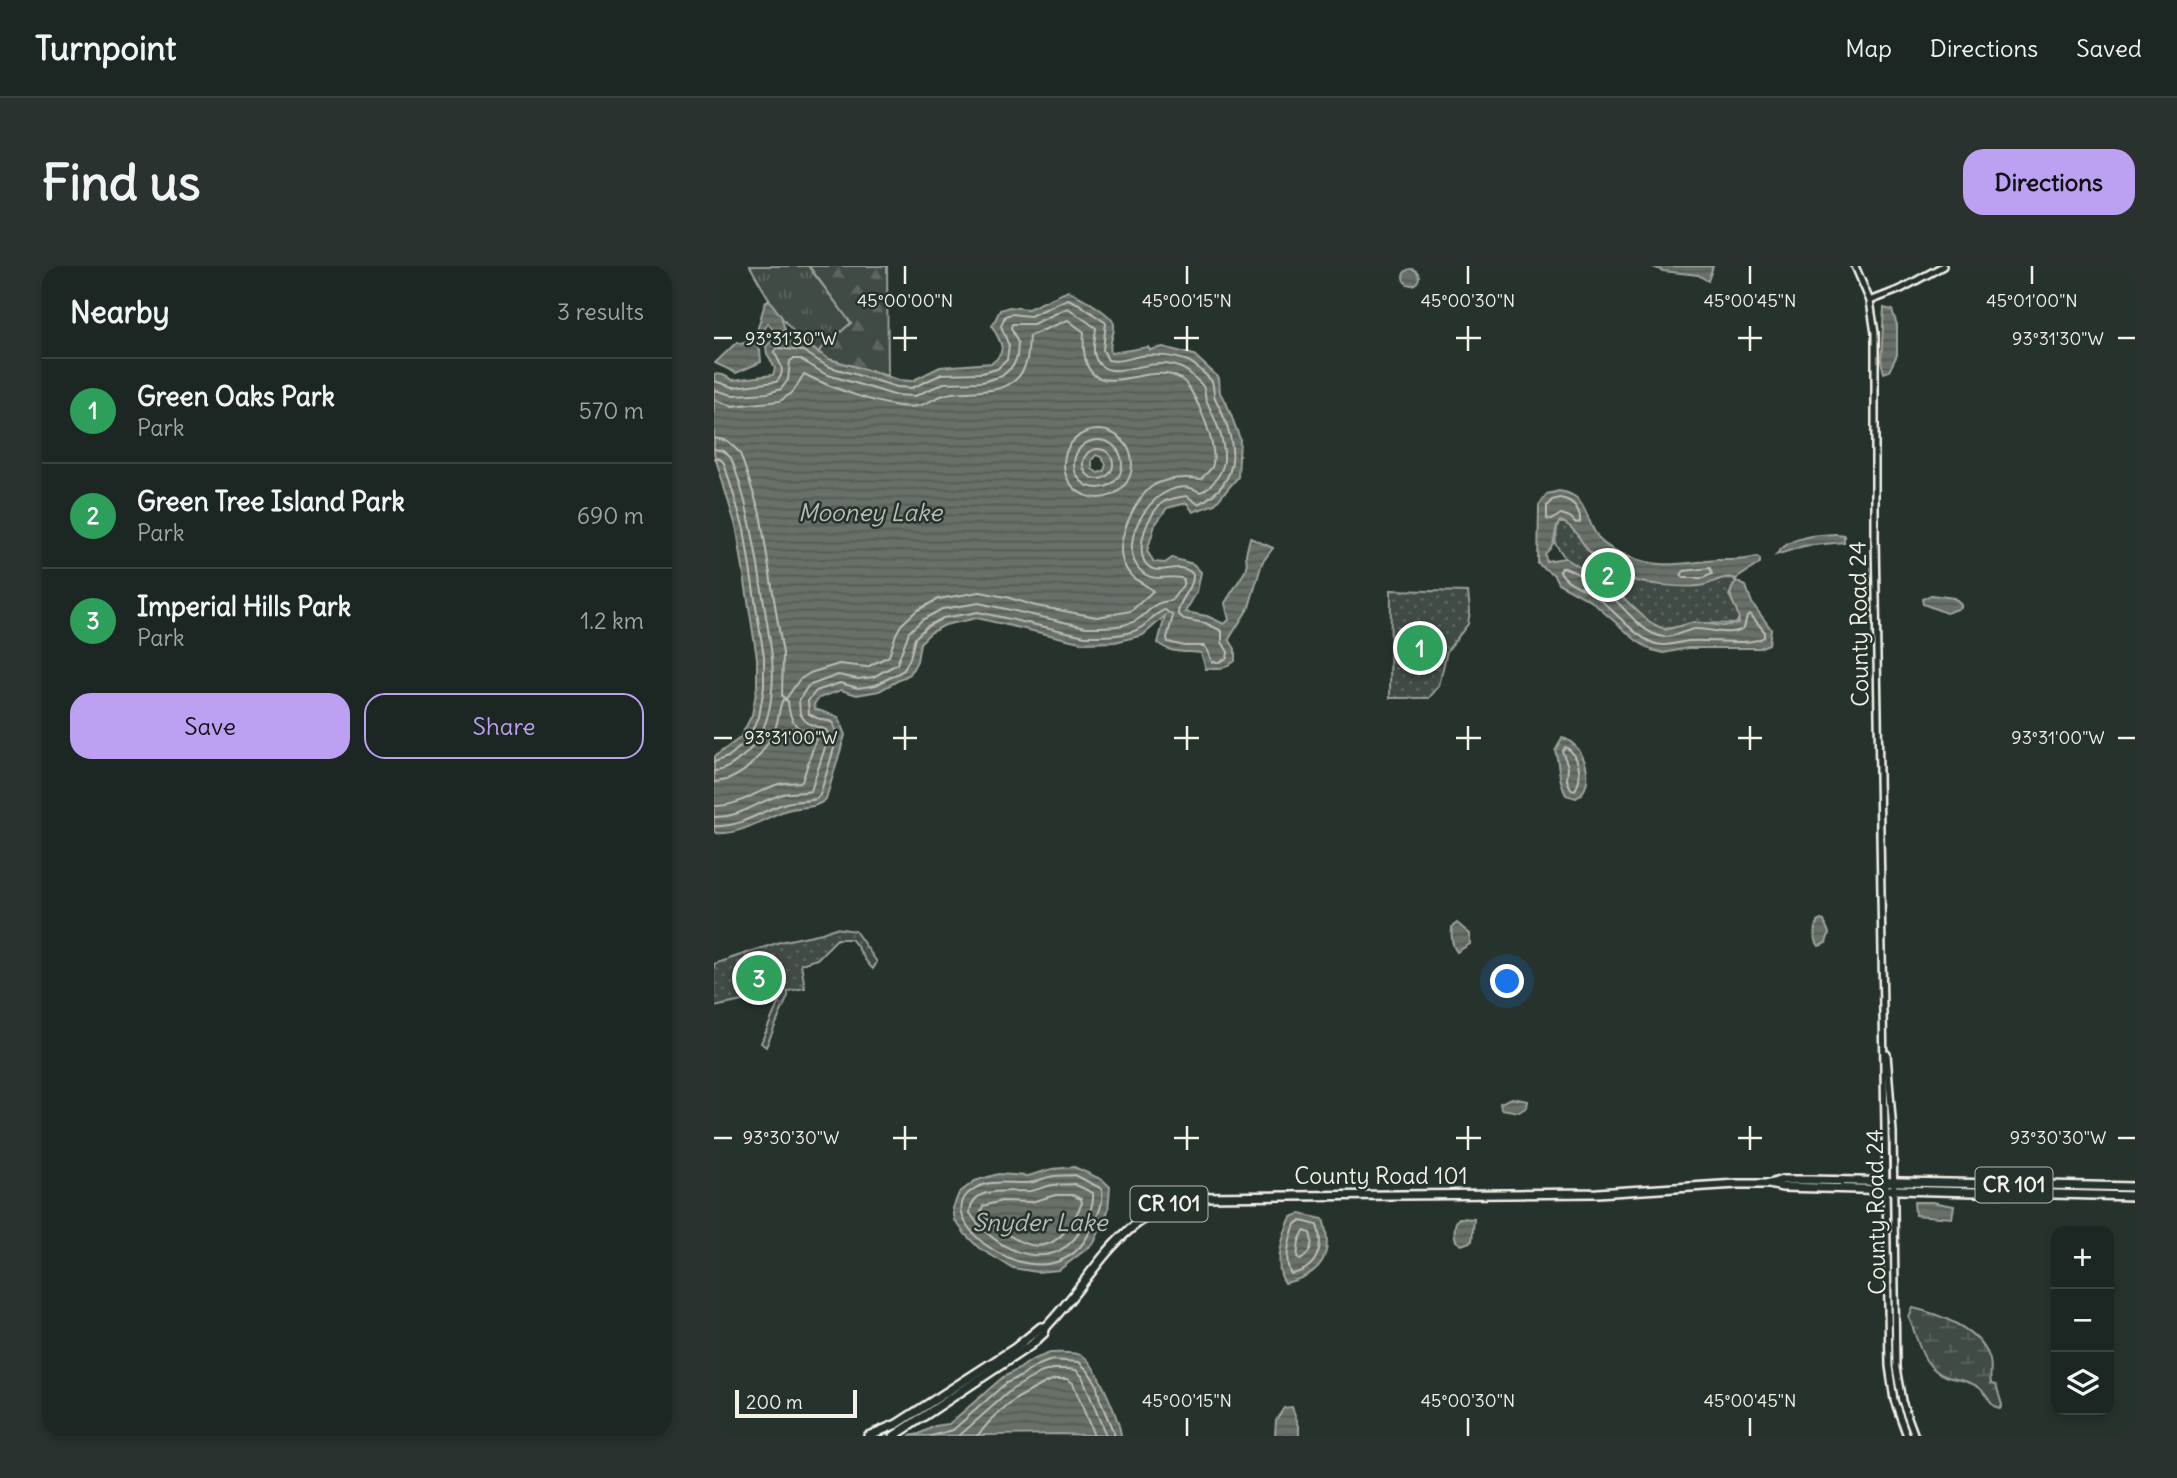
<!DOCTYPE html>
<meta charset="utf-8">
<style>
:root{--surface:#1c2622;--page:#29322f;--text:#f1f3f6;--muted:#a0a5a5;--line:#3a4340;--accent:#bca0f2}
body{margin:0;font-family:Delius,sans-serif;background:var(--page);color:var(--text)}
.controls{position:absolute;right:21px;bottom:21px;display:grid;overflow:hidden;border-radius:14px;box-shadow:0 4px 10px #0003}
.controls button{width:63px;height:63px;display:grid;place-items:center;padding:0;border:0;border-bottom:2px solid var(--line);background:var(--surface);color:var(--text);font:35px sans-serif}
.scale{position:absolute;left:21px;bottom:18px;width:122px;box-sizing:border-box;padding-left:7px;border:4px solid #f4f1e8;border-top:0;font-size:19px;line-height:24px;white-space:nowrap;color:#f4f1e8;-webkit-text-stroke:5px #26332d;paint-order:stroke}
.you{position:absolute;left:794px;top:716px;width:24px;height:24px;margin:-18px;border:5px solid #fff;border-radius:50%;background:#1a73e8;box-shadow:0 0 0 10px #1a73e833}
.badge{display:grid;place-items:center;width:46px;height:46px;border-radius:50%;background:var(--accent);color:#fff;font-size:23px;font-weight:700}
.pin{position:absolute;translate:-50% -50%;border:4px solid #fff;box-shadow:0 2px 7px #0006}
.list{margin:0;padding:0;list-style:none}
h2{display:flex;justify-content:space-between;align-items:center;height:91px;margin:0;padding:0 28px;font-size:30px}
h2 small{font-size:23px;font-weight:400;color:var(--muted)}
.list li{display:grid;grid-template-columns:46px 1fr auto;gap:21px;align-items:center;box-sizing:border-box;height:105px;padding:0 28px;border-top:2px solid var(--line)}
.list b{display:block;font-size:26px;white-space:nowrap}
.list p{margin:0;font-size:23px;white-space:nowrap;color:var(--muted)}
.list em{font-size:23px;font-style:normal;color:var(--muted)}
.actions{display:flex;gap:14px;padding:21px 28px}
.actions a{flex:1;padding:16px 0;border:2px solid var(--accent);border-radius:21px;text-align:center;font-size:24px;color:var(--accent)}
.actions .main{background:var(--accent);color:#111}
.icon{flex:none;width:38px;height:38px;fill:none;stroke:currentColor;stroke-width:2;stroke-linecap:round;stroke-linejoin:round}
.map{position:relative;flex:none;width:1421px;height:1170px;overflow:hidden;border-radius:21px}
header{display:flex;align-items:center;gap:42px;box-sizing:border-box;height:98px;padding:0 35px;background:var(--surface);border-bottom:2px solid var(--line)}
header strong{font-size:33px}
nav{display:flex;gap:38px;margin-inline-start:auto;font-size:24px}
.intro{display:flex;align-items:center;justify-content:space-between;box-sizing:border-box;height:168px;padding:0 42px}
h1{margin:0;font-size:49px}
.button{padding:18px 32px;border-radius:21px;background:var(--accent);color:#111;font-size:24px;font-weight:700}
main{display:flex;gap:42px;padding:0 42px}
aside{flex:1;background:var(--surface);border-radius:21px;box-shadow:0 4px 10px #0003}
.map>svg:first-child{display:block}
</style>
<header>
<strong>Turnpoint</strong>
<nav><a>Map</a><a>Directions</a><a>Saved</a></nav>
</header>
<div class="intro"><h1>Find us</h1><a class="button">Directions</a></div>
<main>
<aside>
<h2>Nearby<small>3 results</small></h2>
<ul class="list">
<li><span class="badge" style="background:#2e9e5b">1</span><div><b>Green Oaks Park</b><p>Park</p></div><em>570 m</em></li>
<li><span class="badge" style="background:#2e9e5b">2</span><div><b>Green Tree Island Park</b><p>Park</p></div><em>690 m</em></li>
<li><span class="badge" style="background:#2e9e5b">3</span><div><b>Imperial Hills Park</b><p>Park</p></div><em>1.2 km</em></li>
</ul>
<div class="actions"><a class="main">Save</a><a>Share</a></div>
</aside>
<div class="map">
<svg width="1421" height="1170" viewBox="0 0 1421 1170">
<defs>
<pattern id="grass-tufts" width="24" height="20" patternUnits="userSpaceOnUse" patternTransform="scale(1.75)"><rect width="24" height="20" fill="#414b45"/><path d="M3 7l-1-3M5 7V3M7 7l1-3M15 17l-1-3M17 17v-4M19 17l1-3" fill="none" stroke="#5d6560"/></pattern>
<pattern id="forest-firs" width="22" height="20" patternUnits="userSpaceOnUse" patternTransform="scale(1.75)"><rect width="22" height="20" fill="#414b45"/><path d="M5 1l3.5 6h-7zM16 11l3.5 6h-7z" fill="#5d6560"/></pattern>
<pattern id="wetland-marsh" width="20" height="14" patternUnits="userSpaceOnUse" patternTransform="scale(1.75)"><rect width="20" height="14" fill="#414b45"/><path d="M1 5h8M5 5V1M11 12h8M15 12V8" fill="none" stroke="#5d6560"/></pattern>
<pattern id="park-dots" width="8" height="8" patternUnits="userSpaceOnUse" patternTransform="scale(1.75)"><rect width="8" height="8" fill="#414b45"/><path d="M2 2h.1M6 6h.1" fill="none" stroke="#5d6560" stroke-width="1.8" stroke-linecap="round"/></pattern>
<pattern id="water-rules" width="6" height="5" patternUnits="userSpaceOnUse" patternTransform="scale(1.75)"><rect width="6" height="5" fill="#676f68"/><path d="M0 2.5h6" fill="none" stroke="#565a55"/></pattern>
</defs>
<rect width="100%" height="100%" fill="#26332d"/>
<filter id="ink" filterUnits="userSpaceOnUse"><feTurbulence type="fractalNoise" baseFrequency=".0143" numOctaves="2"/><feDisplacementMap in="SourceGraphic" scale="14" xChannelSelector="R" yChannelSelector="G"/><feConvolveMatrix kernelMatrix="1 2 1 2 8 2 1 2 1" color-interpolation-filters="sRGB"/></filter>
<g filter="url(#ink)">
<path fill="url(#grass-tufts)" stroke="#9a9e96" stroke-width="2" d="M 36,0 L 94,0 L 137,57 L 104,86 C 73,67 53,31 36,0 Z"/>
<polygon fill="url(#forest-firs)" stroke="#9a9e96" stroke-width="2" points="95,0 173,0 174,110 115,93 104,86 137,57"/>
<path fill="url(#wetland-marsh)" stroke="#9a9e96" stroke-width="2" d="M 1199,1042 C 1225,1048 1265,1063 1275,1091 C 1279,1101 1275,1108 1277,1118 L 1282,1119 L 1288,1139 L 1286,1143 C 1275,1141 1274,1127 1264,1121 C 1254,1114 1244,1114 1233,1111 C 1206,1101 1205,1074 1195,1052 Z"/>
<g fill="url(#park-dots)" stroke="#9a9e96" stroke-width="2">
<polygon points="844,257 853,257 916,314 1020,312 1022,317 1015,329 1026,350 1022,358 992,357 949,363 931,353 891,318 851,292 841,277"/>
<polygon points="677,324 754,326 756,345 754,358 733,385 725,420 715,432 676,432"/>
<path d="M 121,662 L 141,665 L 163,696 L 159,703 C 149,694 146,682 137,673 L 123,673 L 103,693 L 87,698 L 91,722 L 74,725 L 74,730 L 52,781 L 47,777 L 67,731 L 66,727 L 0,741 L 0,698 L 66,676 L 108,667 Z"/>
</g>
<g fill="url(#water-rules)" stroke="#9fa39b" stroke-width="2" fill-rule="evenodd">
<polygon points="937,0 999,0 994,15 984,9 949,5"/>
<circle cx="697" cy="11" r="8"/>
<path d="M 354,25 C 364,29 400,49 400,59 C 401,70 394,74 397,87 L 434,81 L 436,84 L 449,81 L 480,89 L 505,112 L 506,127 L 512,136 L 526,173 L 524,211 L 501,238 L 479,246 L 473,237 L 453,242 L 441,259 L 433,285 L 440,296 L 451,297 L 458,292 L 479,298 L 487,306 L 483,326 L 471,346 L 493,350 L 510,358 L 515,354 L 511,337 L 533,302 L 532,288 L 536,272 L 559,282 L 548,297 L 535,341 L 515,373 L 521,383 L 521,395 L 507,403 L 492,403 L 487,387 C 471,385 457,388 444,377 L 451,350 L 429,369 L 401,376 L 370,377 L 263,352 L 231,359 L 216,367 L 206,377 L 203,395 L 196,408 L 165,425 L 143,429 L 127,424 L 105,432 L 100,438 L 101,443 L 124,451 L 131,469 L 112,533 C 99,545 85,539 70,545 C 48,553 27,569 2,567 L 0,565 L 0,491 L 26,472 L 38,449 L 43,421 L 43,392 L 23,264 L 0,187 L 0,108 L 9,109 L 19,114 L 59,109 L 61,102 L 53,88 L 52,80 L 58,75 L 91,78 L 115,93 L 185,114 L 198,115 L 226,101 L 278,97 C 295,84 286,76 278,60 L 286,44 L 295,41 L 314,43 ZM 382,189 L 387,191 L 392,198 L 390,205 L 384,207 L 378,203 L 378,194 Z"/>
<polygon points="55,34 67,50 71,64 60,65 54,57 49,66 43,65 51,37"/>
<polygon points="1170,42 1178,44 1183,59 1183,89 1175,105 1170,107 1167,95"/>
<polygon points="39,74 46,84 47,96 22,107 1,97 23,76 27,78"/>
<path d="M 845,225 C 877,229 869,256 887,275 C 895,283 905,286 915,291 C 949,304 971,296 1005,294 C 1019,294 1029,295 1043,291 L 1046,293 L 1046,297 L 1022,313 L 1023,316 L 1032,320 L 1038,337 L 1057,363 L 1055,378 L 1045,382 L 974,382 L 950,387 L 938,384 L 923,375 L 877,335 L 844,317 L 840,309 L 824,298 L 825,239 L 833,228 ZM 846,255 C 859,258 867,276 875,286 C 883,295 897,307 909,311 C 927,318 971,323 990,319 C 1000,317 1009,309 1020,312 L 1022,317 C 1008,331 1026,340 1025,357 L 1009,360 L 980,356 L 952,364 L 936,357 L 900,323 L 851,292 L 832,295 L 831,288 C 846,274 837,268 846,255 Z"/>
<path d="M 1122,268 L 1130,269 L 1130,276 L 1090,280 L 1062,289 C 1075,270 1101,269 1122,268 Z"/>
<polygon points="1217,329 1240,332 1247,339 1247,342 1232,347 1209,338 1208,333"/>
<path d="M 848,472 C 871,477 884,520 862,532 L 852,529 C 844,515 846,500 841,484 Z"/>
<path d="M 1107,654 L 1110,655 L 1115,667 L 1112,677 L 1105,680 C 1099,672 1101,665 1103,656 Z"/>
<path d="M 743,657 L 756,668 L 756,678 L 743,686 C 737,679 737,670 738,661 Z"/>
<polygon points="798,832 814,835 813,841 805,846 787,843 786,837"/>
<polygon points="360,901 389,914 396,921 394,945 380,977 345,1004 323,1006 299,1002 265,982 252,969 241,954 239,942 245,927 261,915 284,908 314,910 338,903"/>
<polygon points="1200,936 1219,936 1240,940 1238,952 1201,949"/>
<path d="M 586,948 L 609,953 C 620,988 608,1009 571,1017 C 559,1001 569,968 577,951 Z"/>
<path d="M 745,952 L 760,953 L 758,975 L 748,979 L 742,975 C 740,967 739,958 745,952 Z"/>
<path d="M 336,1087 C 346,1087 360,1085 369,1090 C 382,1097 406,1156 407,1170 L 347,1168 L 195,1170 L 205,1168 L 221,1160 L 235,1158 L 289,1111 L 305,1103 L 318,1094 Z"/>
<polygon points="578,1141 585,1160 585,1170 561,1170 562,1154 570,1142"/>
</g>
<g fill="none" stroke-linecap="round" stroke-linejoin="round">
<g stroke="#bcbdb5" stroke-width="2">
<path d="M 0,115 L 19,121 L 62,116 C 73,106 66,97 60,86 L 63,82 L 89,85 L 113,100 L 183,121 L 198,122 L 228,108 L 268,107 L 283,103 L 293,94 L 295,80 L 287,60 L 291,50 L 297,48 L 316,50 L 354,33 L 365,38 L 392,57 L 389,84 L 394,94 C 404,97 416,92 426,90 C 439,88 461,90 474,95 C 478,96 496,112 498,116 C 500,120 499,127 501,132 C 521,171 533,214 484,238 L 473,230 C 466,231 458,232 451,235 C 435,244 419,284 433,299 C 445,312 463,293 479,308 C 480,324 464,333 464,348 L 470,353 L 491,357 L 508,365 L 508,376 L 514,386 L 513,392 L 505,396 L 498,396 L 494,385 L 490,380 L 470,380 L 454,376 L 453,372 L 459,350 L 451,344 C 441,347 436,355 428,361 C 413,371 387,370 371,370 L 264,346 L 229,352 L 212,361 L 201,372 L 196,392 L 190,404 L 162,419 L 144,422 L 126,417 L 102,425 L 94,435 L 95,448 L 103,452 L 118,456 L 124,469 L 106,529 L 102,533 C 91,536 79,534 69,538 C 45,546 26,562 0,560"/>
<path d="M 0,124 L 19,129 L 54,127 L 67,123 L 74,114 L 76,95 L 79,93 L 86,93 L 111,108 L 180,129 L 201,130 L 230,117 L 268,116 L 288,110 L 299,100 L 303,91 L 304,77 L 297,62 L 298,58 L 319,58 L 354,42 L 382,62 C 381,75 375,92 389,101 C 408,114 450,81 480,111 C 483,115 489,118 490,123 C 491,126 491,130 492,133 C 500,153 511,171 510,194 C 509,206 498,222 486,226 C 446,202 396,278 428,306 C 441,318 457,307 470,313 L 469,319 L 457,335 C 437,336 438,345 423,354 C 409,362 387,361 372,361 L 265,337 L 228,343 L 208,354 L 195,366 L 183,398 L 159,411 L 144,413 L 124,409 L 94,420 L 85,434 L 86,448 L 93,457 L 112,464 L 115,469 L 97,525 C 88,527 78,526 69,528 C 44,535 27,552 0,551"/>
<path d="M 0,134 L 19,140 L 66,135 L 79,126 L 90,108 C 113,120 177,145 203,140 C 215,138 225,128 238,127 C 264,124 302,130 312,97 C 315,88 314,79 315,70 L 354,54 L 370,66 C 364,152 431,91 467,113 C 481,122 506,184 498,201 C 496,205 490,209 487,213 C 471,211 455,211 440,219 C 421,231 401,275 409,296 C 418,318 427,313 439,325 L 417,345 L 383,351 L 322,340 L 292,331 L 266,326 L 224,333 L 202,345 L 187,359 L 182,368 L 175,390 L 153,401 L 125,398 L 96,407 L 85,414 L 72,433 L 68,430 L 69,388 L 46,247 L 26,187 L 14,175 L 0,172"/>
<circle cx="384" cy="198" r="34"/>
<circle cx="384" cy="198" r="24"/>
<path d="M 0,183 L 10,185 L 17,192 C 36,241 43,292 51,344 C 55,370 61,398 58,424 C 56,449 48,475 28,491 C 19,498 11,505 0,505"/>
<circle cx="384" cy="198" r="15"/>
<polyline points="0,192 6,193 10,197 30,263 50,391 50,421 45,451 32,476 14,491 0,496"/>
<path d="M 845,232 C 858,233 867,243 866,256 L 862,257 L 856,251 L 847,248 L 837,254 L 833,253 L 833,240 L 838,234 Z"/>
<path d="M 848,301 C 860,304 889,323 899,332 C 914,345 928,368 950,371 C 961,372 972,363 982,363 C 1000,363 1014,371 1030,362 L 1033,350 L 1036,348 L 1050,365 L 1050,371 C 1036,381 994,373 975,375 C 963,376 951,382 939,377 C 916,367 900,343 880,329 C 869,321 852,318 846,305 Z"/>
<polygon points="996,302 998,308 989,312 970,312 967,309 970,305"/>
<path d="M 851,481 C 866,488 869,512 861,524 L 857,523 L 853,514 L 854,500 L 848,485 Z"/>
<path d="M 0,516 C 30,515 52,485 62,460 C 65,451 65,441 69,433 L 74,435 C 75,457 84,464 102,473 L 88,516 C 81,517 73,516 65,518 C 42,525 25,541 0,540"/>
<path d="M 361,909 L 388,923 C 390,938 384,949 377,963 C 340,1048 212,957 257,925 C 275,912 295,918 314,917 C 323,916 331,911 340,910 C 347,909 354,910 361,909 Z"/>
<path d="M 360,918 L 379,927 C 380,939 375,947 370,958 C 344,1012 282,988 256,947 C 257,918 297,927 316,925 C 323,924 330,921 338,919 C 345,918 353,919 360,918 Z"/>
<path d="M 342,929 L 358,929 L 367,933 L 368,937 C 353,970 333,994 296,970 C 285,963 274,956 267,945 L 269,940 L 287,935 L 317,936 Z"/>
<path d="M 587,955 L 603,959 C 611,982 602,1004 577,1008 C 569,995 576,972 581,958 Z"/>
<path d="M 590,965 L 596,967 C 600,978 596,989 586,994 L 583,992 L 585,975 Z"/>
<polyline points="217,1170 239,1164 292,1117 308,1110 322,1100 338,1094 365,1096 374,1105 382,1117 386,1134 401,1170"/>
<polyline points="245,1170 297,1124 326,1107 339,1103 354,1103 362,1104 368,1110 392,1170"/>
<polyline points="263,1170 278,1153 302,1133 331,1117 341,1113 353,1113 359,1117 380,1170"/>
</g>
<g stroke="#f4f1e8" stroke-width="10">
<g id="minor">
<polyline points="1141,0 1156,35 1161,67 1161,271 1175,1100 1180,1134 1193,1170"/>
<polyline points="1156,35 1187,23 1229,0"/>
<polyline points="1173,788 1179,866 1182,1102 1188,1135 1201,1170"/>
</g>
</g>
<g stroke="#f4f1e8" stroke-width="12">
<g id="major">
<polyline points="1056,918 1068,914 1096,914 1421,921"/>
<polyline points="154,1170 183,1158 301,1082 327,1061 332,1061"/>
<path d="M 180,1170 L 317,1079 L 330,1067 L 332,1061 C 383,1008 404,946 484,931 L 883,927 L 1023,918 L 1055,918 L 1068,921 L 1421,930"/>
</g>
</g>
<use href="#minor" stroke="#26332d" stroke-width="5"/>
<use href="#major" stroke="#26332d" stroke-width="7"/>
</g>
</g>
<path fill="none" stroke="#f4f1e8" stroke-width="2.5" d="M 191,0 L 191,18M 473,0 L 473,18M 754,0 L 754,18M 1036,0 L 1036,18M 1318,0 L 1318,18M 191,60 L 191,85M 473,60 L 473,85M 754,60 L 754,85M 1036,60 L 1036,85M 0,72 L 18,72M 179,72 L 203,72M 460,72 L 485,72M 742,72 L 767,72M 1024,72 L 1048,72M 1404,72 L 1421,72M 191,460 L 191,484M 473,460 L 473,484M 754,460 L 754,484M 1036,460 L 1036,484M 0,472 L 18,472M 179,472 L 203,472M 460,472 L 485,472M 742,472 L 767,472M 1024,472 L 1048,472M 1404,472 L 1421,472M 191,860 L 191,884M 473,860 L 473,884M 754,860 L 754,884M 1036,860 L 1036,884M 0,872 L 18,872M 179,872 L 203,872M 460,872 L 485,872M 742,872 L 767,872M 1024,872 L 1048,872M 1404,872 L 1421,872M 473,1152 L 473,1170M 754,1152 L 754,1170M 1036,1152 L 1036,1170"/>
<g text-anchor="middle" stroke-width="5" stroke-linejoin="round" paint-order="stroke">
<g fill="#26332d" stroke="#b6b8b0" stroke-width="2">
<rect x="1261.5" y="901.5" width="77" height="35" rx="5"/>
<rect x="416.5" y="920.5" width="77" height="35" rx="5"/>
</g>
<g font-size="21" font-weight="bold" fill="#f4f1e8">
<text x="1300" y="926">CR 101</text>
<text x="455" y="945">CR 101</text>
</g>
<g font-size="23" fill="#f4f1e8" stroke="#26332d">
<text transform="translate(1145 358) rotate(-91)" y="8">County Road 24</text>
<text x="667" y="918">County Road 101</text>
<text transform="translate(1162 946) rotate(-91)" y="8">County Road 24</text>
</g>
<g font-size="24" font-style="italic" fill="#bcbdb5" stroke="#26332d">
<text x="156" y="255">Mooney Lake</text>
<text x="326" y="965">Snyder Lake</text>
</g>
</g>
<g font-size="18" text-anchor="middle" fill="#f4f1e8" stroke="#26332d" stroke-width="5" stroke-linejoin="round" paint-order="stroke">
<text x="191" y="41">45°00'00"N</text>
<text x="473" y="41">45°00'15"N</text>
<text x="754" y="41">45°00'30"N</text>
<text x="1036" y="41">45°00'45"N</text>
<text x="1318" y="41">45°01'00"N</text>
<text x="1344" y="79">93°31'30"W</text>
<text x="77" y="79">93°31'30"W</text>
<text x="1344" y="478">93°31'00"W</text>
<text x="77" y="478">93°31'00"W</text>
<text x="1344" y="878">93°30'30"W</text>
<text x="77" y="878">93°30'30"W</text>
<text x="473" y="1141">45°00'15"N</text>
<text x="754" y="1141">45°00'30"N</text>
<text x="1036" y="1141">45°00'45"N</text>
</g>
</svg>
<div class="controls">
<button>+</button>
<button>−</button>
<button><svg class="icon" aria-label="layers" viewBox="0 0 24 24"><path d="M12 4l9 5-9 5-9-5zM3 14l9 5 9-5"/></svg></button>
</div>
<div class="scale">200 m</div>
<div class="you"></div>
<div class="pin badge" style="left:706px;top:382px;background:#2e9e5b">1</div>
<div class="pin badge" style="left:894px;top:309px;background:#2e9e5b">2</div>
<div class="pin badge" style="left:45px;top:712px;background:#2e9e5b">3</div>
</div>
</main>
